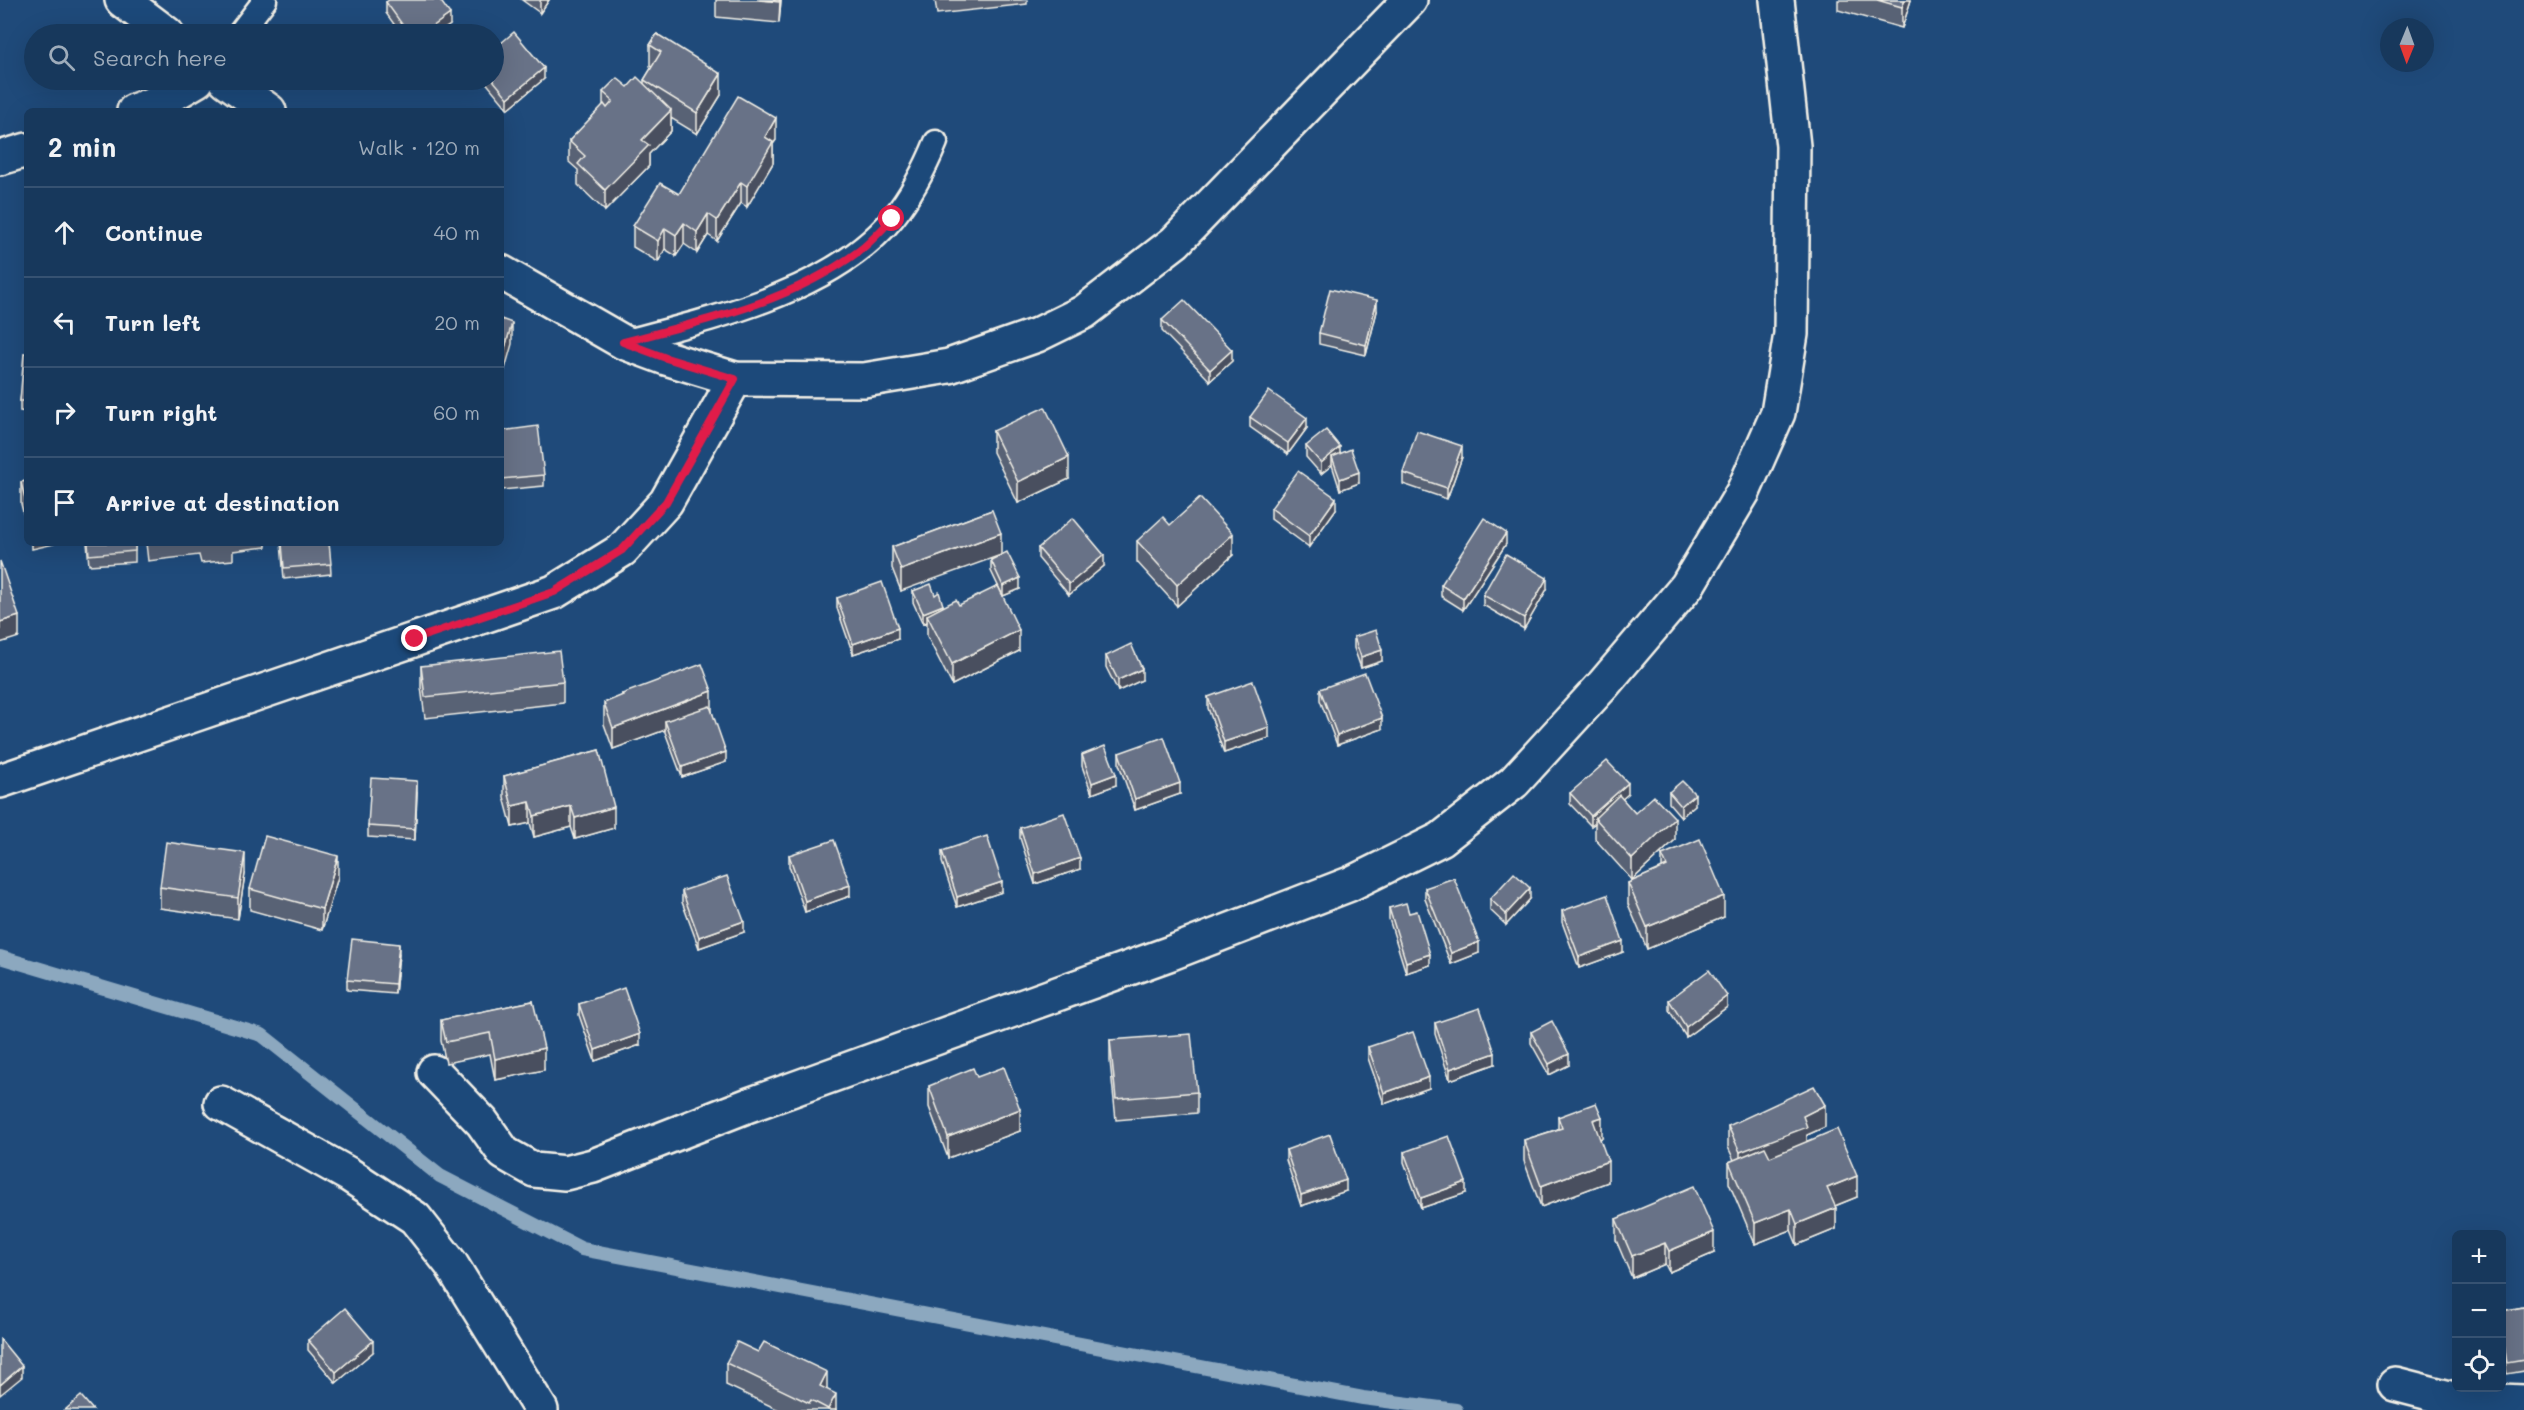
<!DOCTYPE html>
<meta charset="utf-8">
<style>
:root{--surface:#17385c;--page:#203f62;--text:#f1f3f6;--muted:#9eacbb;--line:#365272}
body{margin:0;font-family:Mali,sans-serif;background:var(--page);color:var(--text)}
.controls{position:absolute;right:18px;bottom:18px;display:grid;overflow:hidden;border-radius:9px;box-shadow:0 6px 24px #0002}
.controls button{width:54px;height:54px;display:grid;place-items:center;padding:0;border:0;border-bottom:2px solid var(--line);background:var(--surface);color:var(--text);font:30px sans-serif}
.compass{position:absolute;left:2380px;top:18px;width:54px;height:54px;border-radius:50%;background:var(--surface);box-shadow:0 6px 24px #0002;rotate:181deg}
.stop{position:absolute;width:18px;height:18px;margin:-14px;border:4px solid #e11d48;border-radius:50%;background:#fff}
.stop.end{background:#e11d48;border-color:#fff;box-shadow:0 2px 6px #0008}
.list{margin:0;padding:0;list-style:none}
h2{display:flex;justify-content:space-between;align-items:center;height:78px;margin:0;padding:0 24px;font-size:26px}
h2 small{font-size:20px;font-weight:400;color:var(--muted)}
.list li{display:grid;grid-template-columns:39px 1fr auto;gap:18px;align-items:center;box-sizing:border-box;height:90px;padding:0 24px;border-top:2px solid var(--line)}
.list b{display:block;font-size:22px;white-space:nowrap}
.list em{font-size:20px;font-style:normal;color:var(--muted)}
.icon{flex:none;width:33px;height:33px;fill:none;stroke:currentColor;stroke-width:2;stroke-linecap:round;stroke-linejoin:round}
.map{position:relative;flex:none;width:2524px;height:1410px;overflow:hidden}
.search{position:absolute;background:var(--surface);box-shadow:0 6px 24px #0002;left:24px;top:24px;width:480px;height:66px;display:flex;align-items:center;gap:15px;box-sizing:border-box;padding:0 21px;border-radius:33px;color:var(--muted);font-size:22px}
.panel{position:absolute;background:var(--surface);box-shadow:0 6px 24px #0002;left:24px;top:108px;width:480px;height:438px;border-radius:9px}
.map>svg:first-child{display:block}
</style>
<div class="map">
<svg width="2524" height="1410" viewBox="0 0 2524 1410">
<rect width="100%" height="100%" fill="#1f4a7a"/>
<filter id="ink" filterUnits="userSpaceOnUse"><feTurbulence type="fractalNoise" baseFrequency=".0167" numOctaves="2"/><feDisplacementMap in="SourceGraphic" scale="12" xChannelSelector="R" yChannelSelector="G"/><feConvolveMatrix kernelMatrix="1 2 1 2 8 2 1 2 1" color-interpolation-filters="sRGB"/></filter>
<g filter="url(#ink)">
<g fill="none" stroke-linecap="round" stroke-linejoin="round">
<polyline stroke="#8ca8bf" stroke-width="14" points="0,957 262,1035 440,1176 582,1249 1363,1398 1456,1410"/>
<g stroke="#f4f1e8" stroke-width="27">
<g id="lane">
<polyline points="239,34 265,0"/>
<path d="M 623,342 C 711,319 833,292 893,218 C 912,194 925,169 936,142"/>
</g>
</g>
<g stroke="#f4f1e8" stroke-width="38">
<g id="street">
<polyline points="122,0 167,34"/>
<polyline points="226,80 269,111"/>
<polyline points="134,111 163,100 197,80"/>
<polyline points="0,158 27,150"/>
<polyline points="501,272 623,342 666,358 735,379 864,380 949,366 1037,335 1084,312 1175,242 1410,0"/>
<polyline points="0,781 554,592 622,550 666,502 735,379"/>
<polyline points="434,1072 482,1122 504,1153 534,1170 565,1173 593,1166 749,1105 1171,953 1350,884 1441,839 1514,782 1603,685 1687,586 1743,492 1778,413 1791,334 1793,146 1777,0"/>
<polyline points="221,1103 348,1174 415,1218 451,1264 541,1410"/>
<polyline points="2395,1384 2453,1399 2524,1402"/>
</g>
</g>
<use href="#lane" stroke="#1f4a7a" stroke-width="22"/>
<use href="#street" stroke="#1f4a7a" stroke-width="33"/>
</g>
<g fill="#596274" stroke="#f4f1e8" stroke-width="1.5">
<polygon points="522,0 549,0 540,13"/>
<polygon points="716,0 781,0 779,23 716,17"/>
<polygon points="935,0 1027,0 1027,4 937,14"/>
<polygon points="1838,0 1911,0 1902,28 1838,10"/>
<polygon points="386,2 450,25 437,34 401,34 386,13"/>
<polygon points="657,34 721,95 697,134 671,118 671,131 649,154 649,166 605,211 578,185 578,170 569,162 569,141 603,106 603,92 644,84 644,80 652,67 650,66 650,45"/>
<polygon points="544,79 508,109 484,80 494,80"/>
<polygon points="776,140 773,144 773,163 747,207 741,203 717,241 708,235 697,253 684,244 676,256 665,249 658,262 633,247 633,226 679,194"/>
<polygon points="1377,311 1366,355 1319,344 1319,333"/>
<polygon points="1162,320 1232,361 1210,381 1162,331"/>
<polygon points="27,353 27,412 20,411 20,401"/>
<polygon points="1250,417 1307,428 1288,454 1250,427"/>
<polygon points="501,431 544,475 544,486 501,490"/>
<polygon points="993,431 1069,479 1018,503 993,452"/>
<polygon points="1306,446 1340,453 1359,483 1340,490 1332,465 1321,474 1306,457"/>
<polygon points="1462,457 1447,499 1403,484 1403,473"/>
<polygon points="27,481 27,528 21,504 21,482"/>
<polygon points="1271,508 1336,509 1309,547 1271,519"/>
<polygon points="992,510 901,591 892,568 892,547"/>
<polygon points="1170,525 1233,555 1177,606 1137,562 1137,541"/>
<polygon points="87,543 135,543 135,562 89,565"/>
<polygon points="146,543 266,543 266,547 233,551 233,560 201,563 199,555 148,561"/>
<polygon points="281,543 329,543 331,574 284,579"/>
<polygon points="1506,544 1463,610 1441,596 1441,585"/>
<polygon points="1038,548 1104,566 1069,595 1038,558"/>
<polygon points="991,560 1020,589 1003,596 991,571"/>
<polygon points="1547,589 1524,629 1483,605 1483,595"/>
<polygon points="913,591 935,595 943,607 959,605 1019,651 952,685 927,636 927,622 923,624 913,602"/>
<polygon points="837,598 898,639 853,654 837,608"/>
<polygon points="1354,637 1382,661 1361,668 1354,648"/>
<polygon points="1106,656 1142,680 1118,691 1106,667"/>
<polygon points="421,666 563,682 563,703 425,718 421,687"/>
<polygon points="1320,689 1382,729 1337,745 1320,700"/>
<polygon points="622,694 712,712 726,762 682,777 665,732 665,730 613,749 604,724 604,703 622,696"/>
<polygon points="1208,697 1269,738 1224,753 1208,708"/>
<polygon points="599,750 614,828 575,839 571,827 534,837 530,823 512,827 504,797 504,776"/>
<polygon points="1119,753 1180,794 1135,810 1119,764"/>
<polygon points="1082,755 1116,785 1092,794 1082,766"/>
<polygon points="417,792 415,840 368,837 368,826"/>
<polygon points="1669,792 1695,805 1681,817 1669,803"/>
<polygon points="1570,793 1628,794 1622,799 1635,813 1675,840 1632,880 1595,839 1595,823 1591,826 1570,804"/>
<polygon points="1020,828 1080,869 1035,884 1020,838"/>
<polygon points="942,851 1002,892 957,907 942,862"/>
<polygon points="789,855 850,896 805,912 789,866"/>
<polygon points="1662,855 1724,917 1647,949 1628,904 1628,883 1662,869"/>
<polygon points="245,874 238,919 160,908 160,887"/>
<polygon points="338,877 322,930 250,910 250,889"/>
<polygon points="1425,888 1479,953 1451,964 1425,899"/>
<polygon points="682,891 744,932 699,948 682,902"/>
<polygon points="1490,899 1530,899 1506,925 1490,910"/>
<polygon points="1389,908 1409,913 1430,965 1406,973 1389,919"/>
<polygon points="1562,911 1623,952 1579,968 1562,922"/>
<polygon points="399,954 395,994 347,990 347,980"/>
<polygon points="1669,1000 1727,1007 1686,1037 1669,1010"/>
<polygon points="533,1001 544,1070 495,1080 490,1054 446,1063 441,1041 441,1020"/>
<polygon points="579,1004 640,1045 595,1061 579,1015"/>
<polygon points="1435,1023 1495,1064 1450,1080 1435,1034"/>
<polygon points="1531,1032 1569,1065 1549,1075 1531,1043"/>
<polygon points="1110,1040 1197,1092 1197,1113 1116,1120 1110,1061"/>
<polygon points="1368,1047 1429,1088 1384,1104 1368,1058"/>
<polygon points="977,1077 1020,1131 948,1158 929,1107 929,1086"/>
<polygon points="1558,1117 1602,1138 1600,1139 1608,1182 1541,1207 1524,1161 1524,1140 1558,1129"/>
<polygon points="1728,1126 1825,1127 1807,1135 1807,1142 1857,1197 1835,1206 1836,1229 1797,1245 1791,1230 1755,1244 1729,1183 1729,1162 1734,1160 1728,1147"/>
<polygon points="1286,1150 1346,1191 1301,1206 1286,1160"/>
<polygon points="1404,1152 1466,1193 1421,1208 1404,1162"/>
<polygon points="1616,1219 1714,1253 1669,1272 1665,1264 1632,1278 1616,1240"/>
<polygon points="2524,1307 2524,1371 2507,1374 2502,1343 2502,1311"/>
<polygon points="308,1340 373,1352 336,1383 308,1350"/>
<polygon points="726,1363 827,1390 836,1410 779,1410 726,1385"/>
</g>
<g fill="#48505e" stroke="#f4f1e8" stroke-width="1.5">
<polygon points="541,0 549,0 540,13 540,2"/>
<polygon points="780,0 781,0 779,23"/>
<polygon points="1905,0 1911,0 1902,28 1902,7"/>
<polygon points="450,14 450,25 437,34 422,34"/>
<polygon points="544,68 544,79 508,109 508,98"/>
<polygon points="721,74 721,95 697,134 697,113"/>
<polygon points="671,110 671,131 649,154 649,166 605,211 605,190 642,140"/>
<polygon points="776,118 776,140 773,144 773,163 747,207 747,186 765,137"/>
<polygon points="741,182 741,203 717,241 717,220"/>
<polygon points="708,214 708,235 697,253 697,232"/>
<polygon points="684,223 684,244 676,256 676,235"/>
<polygon points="665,228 665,249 658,262 658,241"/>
<polygon points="1377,300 1377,311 1366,355 1366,345"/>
<polygon points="512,323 512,344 501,383 501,362"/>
<polygon points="1232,350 1232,361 1210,381 1210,370"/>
<polygon points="1307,418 1307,428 1288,454 1288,443"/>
<polygon points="1462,446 1462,457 1447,499 1447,488"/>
<polygon points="1340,447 1340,458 1332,457 1332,465 1321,474 1321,463"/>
<polygon points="1069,457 1069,479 1018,503 1018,482"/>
<polygon points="1359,472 1359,483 1340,490 1340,479"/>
<polygon points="1336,498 1336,509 1309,547 1309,536"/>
<polygon points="1001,533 1001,555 901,591 901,570"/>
<polygon points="1506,533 1506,544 1463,610 1463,599"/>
<polygon points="1233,534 1233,555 1177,606 1177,585"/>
<polygon points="32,543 54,543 54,544 32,549"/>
<polygon points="1104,555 1104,566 1069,595 1069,584"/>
<polygon points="1020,578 1020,589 1003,596 1003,586"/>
<polygon points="1547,578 1547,589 1524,629 1524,618"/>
<polygon points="943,605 943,616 927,615 927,622 923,624 923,613"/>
<polygon points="19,616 19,637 0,643 0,622"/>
<polygon points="898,628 898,639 853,654 853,644"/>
<polygon points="1019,630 1019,651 952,685 952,664"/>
<polygon points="1382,650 1382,661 1361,668 1361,657"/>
<polygon points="1142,669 1142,680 1118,691 1118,680"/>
<polygon points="712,691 712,712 665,721 665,730 613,749 613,728"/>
<polygon points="1382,718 1382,729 1337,745 1337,735"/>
<polygon points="1269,727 1269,738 1224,753 1224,742"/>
<polygon points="726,752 726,762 682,777 682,767"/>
<polygon points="1116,774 1116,785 1092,794 1092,783"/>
<polygon points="417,781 417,792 415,840 415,829"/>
<polygon points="1180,783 1180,794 1135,810 1135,799"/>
<polygon points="1628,783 1628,794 1597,821 1595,818 1595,823 1591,826 1591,816"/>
<polygon points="1695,794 1695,805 1681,817 1681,806"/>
<polygon points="530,802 530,823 512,827 512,806"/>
<polygon points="571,806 571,827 534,837 534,816"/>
<polygon points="614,807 614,828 575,839 575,818"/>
<polygon points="1675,818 1675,840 1632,880 1632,859"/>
<polygon points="245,853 245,874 238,919 238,898"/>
<polygon points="338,856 338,877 322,930 322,909"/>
<polygon points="1080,858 1080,869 1035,884 1035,874"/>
<polygon points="1002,882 1002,892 957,907 957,897"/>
<polygon points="850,885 850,896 805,912 805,901"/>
<polygon points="1530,888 1530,899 1506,925 1506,914"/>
<polygon points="1724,896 1724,917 1647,949 1647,927"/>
<polygon points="744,921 744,932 699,948 699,937"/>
<polygon points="1623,941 1623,952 1579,968 1579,957"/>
<polygon points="1479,942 1479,953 1451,964 1451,953"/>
<polygon points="399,944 399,954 395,994 395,984"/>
<polygon points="1430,954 1430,965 1406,973 1406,962"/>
<polygon points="1727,996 1727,1007 1686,1037 1686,1027"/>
<polygon points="640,1034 640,1045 595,1061 595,1050"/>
<polygon points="544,1048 544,1070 495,1080 495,1059"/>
<polygon points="1495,1053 1495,1064 1450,1080 1450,1069"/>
<polygon points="1569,1054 1569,1065 1549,1075 1549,1064"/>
<polygon points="1429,1077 1429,1088 1384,1104 1384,1093"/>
<polygon points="1825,1105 1825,1127 1807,1135 1807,1148 1740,1173 1740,1152 1803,1116"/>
<polygon points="1020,1109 1020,1131 948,1158 948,1137"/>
<polygon points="1602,1117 1602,1138 1593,1141 1593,1120"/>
<polygon points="1608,1161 1608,1182 1541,1207 1541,1186"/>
<polygon points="1857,1176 1857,1197 1827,1209 1827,1188"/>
<polygon points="1346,1180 1346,1191 1301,1206 1301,1195"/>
<polygon points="1466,1182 1466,1193 1421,1208 1421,1198"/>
<polygon points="1836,1208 1836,1229 1797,1245 1797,1224"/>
<polygon points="1791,1209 1791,1230 1755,1244 1755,1223"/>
<polygon points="1714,1232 1714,1253 1669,1272 1669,1251"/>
<polygon points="1665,1243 1665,1264 1632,1278 1632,1256"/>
<polygon points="373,1341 373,1352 336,1383 336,1372"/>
<polygon points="22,1366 22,1377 0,1395 0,1385"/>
<polygon points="827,1372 827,1393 820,1386"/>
<polygon points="836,1394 836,1410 828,1410 828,1409"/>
</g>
<g fill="#677287" stroke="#f4f1e8" stroke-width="1.5">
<polygon points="389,0 440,0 450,14 422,34 409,34 386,2"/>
<polygon points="759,0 780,0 779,2"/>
<polygon points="1877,0 1905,0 1902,7"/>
<polygon points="514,32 544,68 508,98 493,80 494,80 494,49"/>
<polygon points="657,34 721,74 697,113 644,80 661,52 650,45"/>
<polygon points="637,77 671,110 642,140 649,145 605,190 578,164 585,156 569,141 604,104 607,108 613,101 603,92 617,78 628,87"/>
<polygon points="738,96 776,118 765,137 773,142 747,186 741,182 717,220 708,214 697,232 684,223 676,235 665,228 658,241 633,226 660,183 679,194"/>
<polygon points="1330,289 1377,300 1366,345 1319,333"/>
<polygon points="1184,300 1232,350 1210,370 1162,320"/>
<polygon points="501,319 512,323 501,362"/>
<polygon points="24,353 27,353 27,401 20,401"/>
<polygon points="1269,391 1307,418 1288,443 1250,417"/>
<polygon points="1045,407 1069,457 1018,482 993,431"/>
<polygon points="538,426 544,475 501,479 501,431"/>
<polygon points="1326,430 1340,447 1321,463 1306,446"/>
<polygon points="1417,431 1462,446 1447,488 1403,473"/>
<polygon points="1351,449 1359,472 1340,479 1332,457"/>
<polygon points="1298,471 1336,498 1309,536 1271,508"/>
<polygon points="27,481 27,507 21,482"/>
<polygon points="1200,498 1233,534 1177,585 1137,541 1163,517 1170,525"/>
<polygon points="992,510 1001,533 901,570 892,547"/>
<polygon points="1073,518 1104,555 1069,584 1038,548"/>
<polygon points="1484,518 1506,533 1463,599 1441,585"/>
<polygon points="88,543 135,543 135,551 89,555"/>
<polygon points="282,543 329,543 331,564 284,568"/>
<polygon points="1007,552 1020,578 1003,586 991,560"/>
<polygon points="1506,554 1547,578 1524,618 1483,595"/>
<polygon points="0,561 19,616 0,622"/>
<polygon points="882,582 898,628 853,644 837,598"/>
<polygon points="931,584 935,595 939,592 943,605 923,613 913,591"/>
<polygon points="998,586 1019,630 952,664 927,615 956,600 959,605"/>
<polygon points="1376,630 1382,650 1361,657 1354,637"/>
<polygon points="1131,644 1142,669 1118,680 1106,656"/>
<polygon points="559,651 563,682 425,697 421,666"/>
<polygon points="702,664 712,691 613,728 604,703 623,695 622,694"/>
<polygon points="1365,673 1382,718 1337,735 1320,689"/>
<polygon points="1253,681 1269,727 1224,742 1208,697"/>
<polygon points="710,706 726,752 682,767 665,721"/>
<polygon points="1164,737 1180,783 1135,799 1119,753"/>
<polygon points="1105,746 1116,774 1092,783 1082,755"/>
<polygon points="599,750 614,807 575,818 571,806 534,816 530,802 512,806 504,776"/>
<polygon points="1607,761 1628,783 1591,816 1570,793"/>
<polygon points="371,778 417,781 415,829 368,826"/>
<polygon points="1682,781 1695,794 1681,806 1669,792"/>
<polygon points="1619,795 1635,813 1654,796 1675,818 1632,859 1595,818"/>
<polygon points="1064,813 1080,858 1035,874 1020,828"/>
<polygon points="265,836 338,856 322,909 250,889"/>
<polygon points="987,836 1002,882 957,897 942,851"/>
<polygon points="1700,839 1724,896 1647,927 1628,883 1667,866 1662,855"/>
<polygon points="834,840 850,885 805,901 789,855"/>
<polygon points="166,842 245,853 238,898 160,887"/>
<polygon points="1514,873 1530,888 1506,914 1490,899"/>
<polygon points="727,876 744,921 699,937 682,891"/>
<polygon points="1454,878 1479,942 1451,953 1425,888"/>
<polygon points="1607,895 1623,941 1579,957 1562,911"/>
<polygon points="1406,903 1409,913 1417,911 1430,954 1406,962 1389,908"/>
<polygon points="352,939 399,944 395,984 347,980"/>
<polygon points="1709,970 1727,996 1686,1027 1669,1000"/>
<polygon points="624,988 640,1034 595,1050 579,1004"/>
<polygon points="533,1001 544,1048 495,1059 490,1033 446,1042 441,1020"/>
<polygon points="1480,1008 1495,1053 1450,1069 1435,1023"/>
<polygon points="1552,1021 1569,1054 1549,1064 1531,1032"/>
<polygon points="1413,1032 1429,1077 1384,1093 1368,1047"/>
<polygon points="1191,1034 1197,1092 1116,1099 1110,1040"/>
<polygon points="1004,1067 1020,1109 948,1137 929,1086 973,1068 977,1077"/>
<polygon points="1814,1086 1825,1105 1803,1116 1807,1127 1740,1152 1728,1126"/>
<polygon points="1596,1103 1602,1117 1593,1120 1608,1161 1541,1186 1524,1140 1562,1128 1558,1117"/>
<polygon points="1837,1129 1857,1176 1827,1188 1836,1208 1797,1224 1791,1209 1755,1223 1729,1162 1765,1147 1770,1157"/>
<polygon points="1330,1134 1346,1180 1301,1195 1286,1150"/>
<polygon points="1449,1136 1466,1182 1421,1198 1404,1152"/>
<polygon points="1694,1186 1714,1232 1669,1251 1665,1243 1632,1256 1616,1219"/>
<polygon points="2524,1307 2524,1360 2507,1363 2502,1332 2502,1311"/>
<polygon points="345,1308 373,1341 336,1372 308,1340"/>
<polygon points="0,1339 22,1366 0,1385"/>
<polygon points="737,1342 758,1352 764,1342 827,1372 820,1386 836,1394 828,1409 811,1400 809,1403 726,1363"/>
<polygon points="81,1396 93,1410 65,1410"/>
</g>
</g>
<g fill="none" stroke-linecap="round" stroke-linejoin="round" filter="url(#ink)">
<path stroke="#e11d48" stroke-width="8" d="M 415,639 L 554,592 L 622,550 L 666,502 L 735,379 L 666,358 L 623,342 C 704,321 791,302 859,251 C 871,242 882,229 892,219"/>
</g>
</svg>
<div class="controls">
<button>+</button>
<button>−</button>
<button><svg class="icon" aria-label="locate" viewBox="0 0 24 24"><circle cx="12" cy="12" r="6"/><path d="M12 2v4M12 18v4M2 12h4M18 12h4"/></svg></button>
</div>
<svg class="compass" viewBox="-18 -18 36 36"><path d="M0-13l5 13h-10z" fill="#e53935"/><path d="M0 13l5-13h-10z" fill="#9eacbb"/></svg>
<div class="stop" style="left:892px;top:219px"></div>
<div class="stop end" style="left:415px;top:639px"></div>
<div class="search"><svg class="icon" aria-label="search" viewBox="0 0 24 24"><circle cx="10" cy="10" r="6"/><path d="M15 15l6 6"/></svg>Search here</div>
<section class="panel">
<h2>2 min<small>Walk · 120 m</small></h2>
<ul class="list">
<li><svg class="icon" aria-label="ahead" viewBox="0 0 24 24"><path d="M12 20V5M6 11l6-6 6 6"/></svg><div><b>Continue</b></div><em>40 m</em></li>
<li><svg class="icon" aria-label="left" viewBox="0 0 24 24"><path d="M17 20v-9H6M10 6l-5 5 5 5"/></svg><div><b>Turn left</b></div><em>20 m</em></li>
<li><svg class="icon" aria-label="right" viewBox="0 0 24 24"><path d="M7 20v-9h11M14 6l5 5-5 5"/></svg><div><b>Turn right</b></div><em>60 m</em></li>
<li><svg class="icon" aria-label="arrive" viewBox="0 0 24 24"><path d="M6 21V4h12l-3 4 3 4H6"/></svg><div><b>Arrive at destination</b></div></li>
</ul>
</section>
</div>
